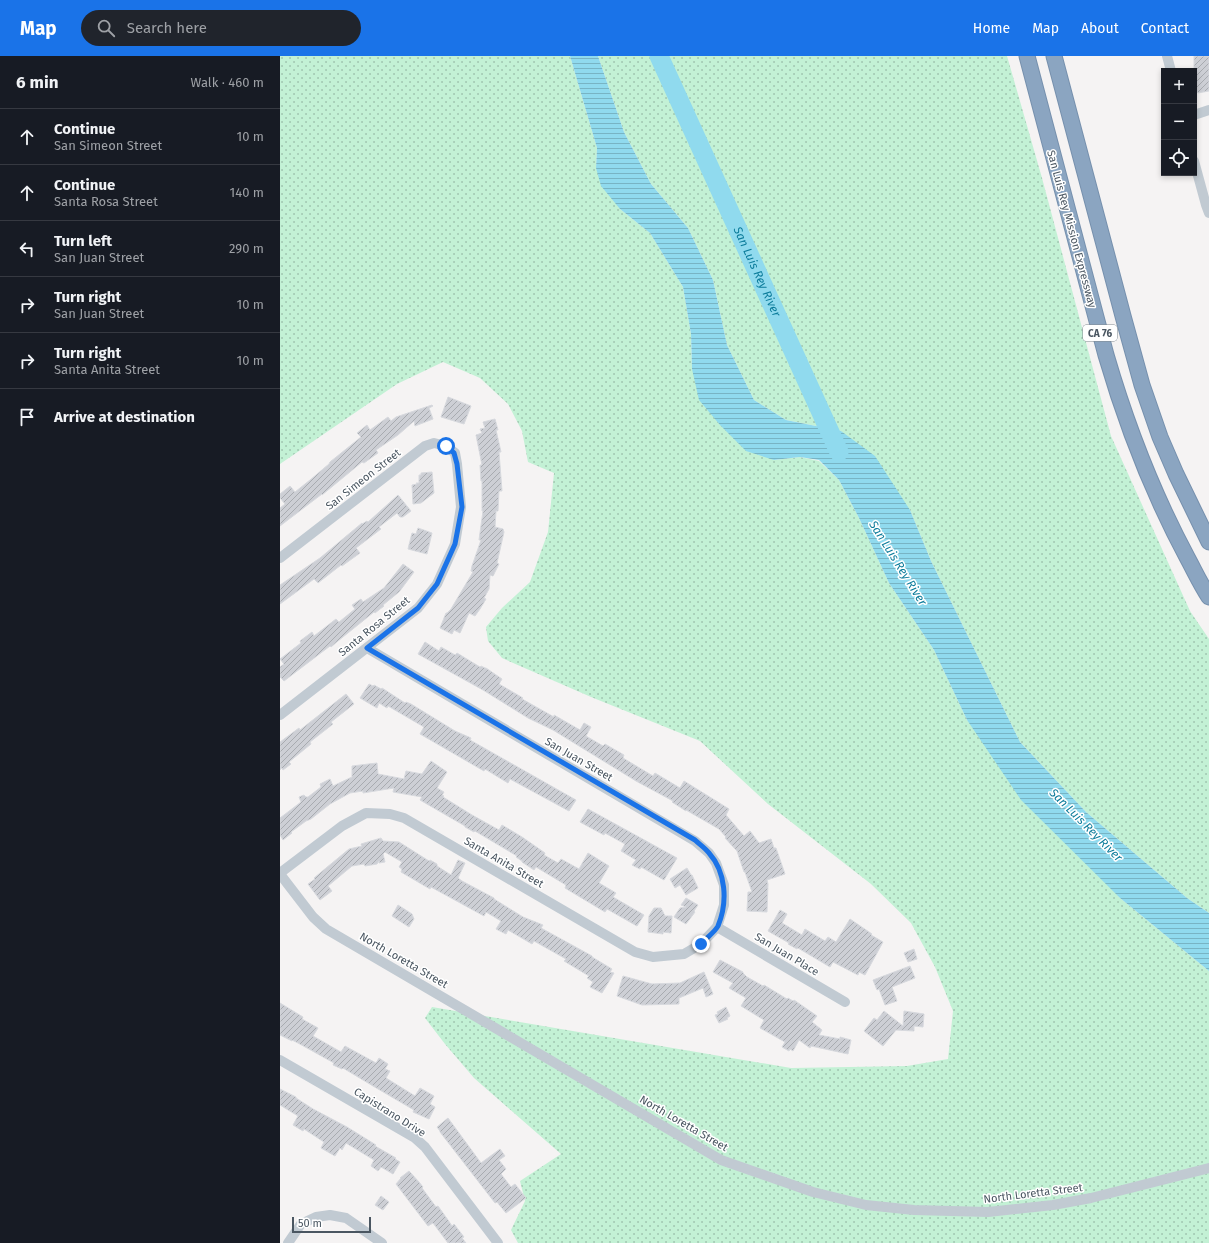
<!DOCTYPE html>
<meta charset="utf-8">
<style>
:root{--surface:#171b24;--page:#20242c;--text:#f1f3f6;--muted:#9ea1a6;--line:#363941;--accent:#1a73e8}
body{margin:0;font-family:"Fira Sans",sans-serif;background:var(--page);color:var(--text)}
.controls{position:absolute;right:12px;top:12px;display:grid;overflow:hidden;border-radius:0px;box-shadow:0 2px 6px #0003}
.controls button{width:36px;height:36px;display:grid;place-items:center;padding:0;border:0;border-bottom:1px solid var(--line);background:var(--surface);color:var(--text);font:20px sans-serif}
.scale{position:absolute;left:12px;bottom:10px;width:79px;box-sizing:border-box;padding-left:4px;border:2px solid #4a5661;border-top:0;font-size:11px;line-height:14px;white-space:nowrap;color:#4a5661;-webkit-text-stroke:3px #fff;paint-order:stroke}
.stop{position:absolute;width:12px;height:12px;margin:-9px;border:3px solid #1a73e8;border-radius:50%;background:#fff}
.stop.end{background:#1a73e8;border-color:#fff;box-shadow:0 1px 4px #0008}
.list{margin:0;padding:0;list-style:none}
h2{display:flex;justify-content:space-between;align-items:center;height:52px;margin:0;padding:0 16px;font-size:17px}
h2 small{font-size:13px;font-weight:400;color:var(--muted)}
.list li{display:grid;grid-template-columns:26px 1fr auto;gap:12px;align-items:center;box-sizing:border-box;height:56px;padding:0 16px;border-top:1px solid var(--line)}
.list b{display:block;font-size:15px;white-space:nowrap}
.list p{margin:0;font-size:13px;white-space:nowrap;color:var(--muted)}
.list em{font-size:13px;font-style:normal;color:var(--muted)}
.icon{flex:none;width:22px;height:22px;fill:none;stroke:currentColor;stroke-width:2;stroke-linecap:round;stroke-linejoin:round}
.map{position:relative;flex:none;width:929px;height:1187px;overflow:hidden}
header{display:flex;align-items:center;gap:24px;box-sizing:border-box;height:56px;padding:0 20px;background:var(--accent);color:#fff}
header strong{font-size:19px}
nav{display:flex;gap:22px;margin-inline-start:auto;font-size:14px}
.search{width:280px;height:36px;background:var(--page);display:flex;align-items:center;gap:10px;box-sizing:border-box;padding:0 14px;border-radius:22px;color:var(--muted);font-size:15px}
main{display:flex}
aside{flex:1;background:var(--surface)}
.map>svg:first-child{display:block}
</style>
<header>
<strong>Map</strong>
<div class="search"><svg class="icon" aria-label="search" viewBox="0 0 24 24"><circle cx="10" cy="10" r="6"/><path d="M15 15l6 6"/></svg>Search here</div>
<nav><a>Home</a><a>Map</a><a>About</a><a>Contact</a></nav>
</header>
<main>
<aside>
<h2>6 min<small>Walk · 460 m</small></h2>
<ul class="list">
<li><svg class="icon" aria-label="ahead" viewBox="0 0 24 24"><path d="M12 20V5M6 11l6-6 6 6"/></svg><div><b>Continue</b><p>San Simeon Street</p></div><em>10 m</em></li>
<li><svg class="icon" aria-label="ahead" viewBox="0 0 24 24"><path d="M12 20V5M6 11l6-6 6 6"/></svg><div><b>Continue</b><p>Santa Rosa Street</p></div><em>140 m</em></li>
<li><svg class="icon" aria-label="left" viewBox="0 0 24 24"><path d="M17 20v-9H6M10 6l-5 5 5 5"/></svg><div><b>Turn left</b><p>San Juan Street</p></div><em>290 m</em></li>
<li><svg class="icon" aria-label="right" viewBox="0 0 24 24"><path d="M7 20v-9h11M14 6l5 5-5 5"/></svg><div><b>Turn right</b><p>San Juan Street</p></div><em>10 m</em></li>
<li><svg class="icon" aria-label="right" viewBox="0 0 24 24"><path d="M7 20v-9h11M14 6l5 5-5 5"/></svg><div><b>Turn right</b><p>Santa Anita Street</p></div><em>10 m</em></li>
<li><svg class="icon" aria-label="arrive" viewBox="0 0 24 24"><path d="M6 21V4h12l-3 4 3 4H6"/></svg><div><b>Arrive at destination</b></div></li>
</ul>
</aside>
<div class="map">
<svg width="929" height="1187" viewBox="0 0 929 1187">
<defs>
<pattern id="green-dots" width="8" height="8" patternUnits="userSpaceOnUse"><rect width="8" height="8" fill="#c3f1d5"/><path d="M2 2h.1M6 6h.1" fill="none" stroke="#a0c6b0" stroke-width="1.8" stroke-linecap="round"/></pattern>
<pattern id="water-rules" width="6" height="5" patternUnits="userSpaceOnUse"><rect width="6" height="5" fill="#90daee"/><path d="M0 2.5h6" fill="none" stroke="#78b4c4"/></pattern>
<pattern id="building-hatch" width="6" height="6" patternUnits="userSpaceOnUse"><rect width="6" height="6" fill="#cdcfd5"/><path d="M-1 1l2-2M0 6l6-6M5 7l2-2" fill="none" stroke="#a8abb0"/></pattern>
</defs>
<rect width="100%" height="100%" fill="#f5f3f3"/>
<g fill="url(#green-dots)">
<polygon points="0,0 290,0 317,92 316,112 340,153 370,177 403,231 411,278 412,313 494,404 520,401 539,405 559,424 579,462 609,527 654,594 687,664 840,842 929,915 929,1187 238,1187 231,1174 245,1145 240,1125 281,1098 194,1022 165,988 145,962 152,951 511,1012 627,1010 668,1003 673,955 655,911 631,867 591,828 488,748 420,685 311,641 222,602 208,585 206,571 222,552 250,526 268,476 274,417 248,406 242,375 228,348 200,322 163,306 117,328 0,408"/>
<polygon points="318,0 727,0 762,122 831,380 910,555 929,583 929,857 907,842 806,756 740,686 651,505 630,454 561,375 506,364 474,344 447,289 433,224 408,172 371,128 344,76"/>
</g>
<polygon fill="url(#water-rules)" points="290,0 318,0 344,76 371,128 408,172 433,224 447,289 474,344 506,364 561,375 595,400 630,454 651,505 740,686 806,756 907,842 929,857 929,915 840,842 741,744 687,664 654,594 609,527 579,462 559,424 539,404 520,401 494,404 466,395 440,369 419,344 412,313 411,278 403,231 370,177 340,153 321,130 316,112 317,92"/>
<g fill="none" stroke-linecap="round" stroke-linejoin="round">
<path stroke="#90daee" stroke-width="19" id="s1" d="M 379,0 L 559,396"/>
</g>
<g fill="url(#building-hatch)" stroke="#d7d9de">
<polygon points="914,0 929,0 929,35 918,37 916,34 914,25"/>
<polygon points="168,341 191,350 184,368 161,361"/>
<polygon points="152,349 153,350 149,352 153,363 135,370 134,365 118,379 96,394 98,397 84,407 82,406 42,439 42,438 0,470 0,452 5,448 0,442 0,438 10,430 15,436 30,424 49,408 50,406 81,381 77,377 87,369 90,374 108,361 111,365 116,361"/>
<polygon points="215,363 218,374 216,374 221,396 219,396 222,435 219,435 218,455 216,455 215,471 223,473 224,476 217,507 219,508 213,520 210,519 209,533 204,542 206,543 200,553 195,560 189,557 180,577 174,574 172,578 160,572 166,557 167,557 171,553 193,516 191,515 192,510 201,484 199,484 203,455 202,455 202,425 201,425 200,409 202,409 196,379 202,377 200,373 205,372 203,366"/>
<polygon points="152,416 154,437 141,447 133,448 132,429 137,428 136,427 139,427 139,419 141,419 141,417"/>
<polygon points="118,439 131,455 123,461 120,461 117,457 99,471 101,473 76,492 80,497 62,510 61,509 38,527 34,523 0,548 0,529 40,502 82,467 82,468 87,465 88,466"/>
<polygon points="138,472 152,477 147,498 128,493 132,477 136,478"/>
<polygon points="123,508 134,516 119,536 103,549 104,550 95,557 94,556 58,585 51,591 50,590 4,625 0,621 0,611 4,608 0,603 21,587 20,585 32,576 34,580 56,563 59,566 75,553 72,549 81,543 83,546 104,532"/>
<polygon points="145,586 159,595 161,591 175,599 177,597 200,611 201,610 205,612 206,612 222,623 219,628 243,642 242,643 274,661 274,659 300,674 304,667 311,671 306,680 323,690 325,688 344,699 343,702 373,720 375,717 400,732 404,725 449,753 446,759 464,780 470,775 479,787 491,783 494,792 496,792 505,818 487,824 488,828 487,856 467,855 468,836 472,836 465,816 464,816 457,795 445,782 446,781 439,773 406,754 406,755 392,746 393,745 356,725 273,674 248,662 203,634 138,598"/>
<polygon points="89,628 93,630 94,629 101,633 102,632 125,647 126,646 131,648 175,675 191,682 190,684 296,744 289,755 230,723 228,727 205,713 204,715 197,711 140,678 144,671 108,650 107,652 99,647 97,652 80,642"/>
<polygon points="66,638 74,648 51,666 53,668 30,686 31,688 9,706 11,708 3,714 2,712 0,714 0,686 19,672 20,674"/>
<polygon points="151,705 167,716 157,732 164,736 162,739 164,740 163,741 192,759 219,774 222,769 242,781 265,797 264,799 278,807 281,803 299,813 308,797 329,810 319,827 336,837 333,841 364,859 357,870 327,853 325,856 285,832 286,829 256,811 254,814 242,806 242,805 236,801 237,800 195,775 194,776 185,771 185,770 140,744 142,741 113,736 114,732 83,737 83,735 70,737 50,748 31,763 26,765 11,776 12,777 3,784 0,779 0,762 21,746 19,741 24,739 26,741 28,741 41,731 40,728 50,723 53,730 72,721 72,710 97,707 98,718 124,723 126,715 142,718"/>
<polygon points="308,753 397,802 384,824 361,811 360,813 352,809 356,804 341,795 345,788 325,777 324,779 300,766"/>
<polygon points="101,782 103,785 119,786 149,805 150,804 157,808 157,810 171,819 178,804 185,807 178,822 182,825 214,842 214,843 243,861 263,869 261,872 312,900 312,901 332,913 330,916 334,917 322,937 310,931 313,926 307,922 309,920 284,905 286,903 254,885 252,888 228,874 226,878 216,873 221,865 206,856 204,860 151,831 150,833 121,816 122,813 119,811 122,806 105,796 103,798 105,806 99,807 99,805 97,808 85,810 84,808 72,810 48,830 52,835 40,844 28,828 35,823 34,822 69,793 82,790 81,788"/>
<polygon points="407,812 411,819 412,819 418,832 406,839 400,829 395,832 390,823"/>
<polygon points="406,842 418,849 414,855 415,856 406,868 394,861 400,852 406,851 401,849"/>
<polygon points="118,849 132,858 134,863 129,871 112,860"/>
<polygon points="374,852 381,852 385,860 392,860 391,877 383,876 383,878 368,876 369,860"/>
<polygon points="500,854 507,858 502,867 522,879 525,873 545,885 548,881 556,886 570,863 592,878 591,879 603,886 585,919 579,916 578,919 553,906 550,911 518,892 517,893 508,888 509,887 488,875"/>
<polygon points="634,893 637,903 628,906 624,897"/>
<polygon points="440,904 463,916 463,917 467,921 483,930 484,929 507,943 508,942 513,945 514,944 537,960 532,966 542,974 539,979 560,983 560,981 571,984 568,998 531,990 530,992 519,984 513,995 510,993 509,995 502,991 505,986 480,972 484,964 461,950 466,942 449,932 453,927 433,916"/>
<polygon points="630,910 635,922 612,931 617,945 605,949 599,933 597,934 593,924"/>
<polygon points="424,916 433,938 426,941 423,932 399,942 399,948 362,949 337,940 343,920 372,928 400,927"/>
<polygon points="0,947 23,961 22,963 38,972 33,980 61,996 65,990 96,1007 99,1002 108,1008 105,1013 110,1015 106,1022 135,1040 140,1032 154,1040 150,1048 155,1051 149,1063 133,1056 134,1054 93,1030 63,1012 62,1013 53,1009 54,1007 18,987 12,984 12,985 0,979"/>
<polygon points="446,951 450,960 447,962 448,963 439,967 435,959 438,958 437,956"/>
<polygon points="604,955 623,970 624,955 644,958 643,971 634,970 634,975 616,974 603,990 584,975 594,962 597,964"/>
<polygon points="0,1033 16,1041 16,1042 33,1053 67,1071 96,1089 95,1090 116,1102 115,1103 120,1106 113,1118 101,1111 98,1115 91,1110 94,1104 66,1087 62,1094 60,1092 55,1100 41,1092 44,1086 24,1073 23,1075 13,1069 18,1060 0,1049"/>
<polygon points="168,1062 201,1107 220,1093 225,1100 219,1104 226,1113 221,1118 231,1131 235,1128 246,1142 226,1157 217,1146 215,1147 160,1076 160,1075 157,1071"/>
<polygon points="129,1115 139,1126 143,1131 142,1132 156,1151 158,1150 168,1164 172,1170 174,1168 184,1181 182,1182 186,1187 168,1187 153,1167 148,1170 116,1128 121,1122 120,1122"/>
<polygon points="101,1140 109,1146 103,1154 95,1149"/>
</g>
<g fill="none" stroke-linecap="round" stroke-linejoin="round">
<g stroke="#7690ad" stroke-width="17">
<g id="highway">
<path d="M 747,0 L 826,299 C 847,371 873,438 908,503 C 915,516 921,529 929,541"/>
<polyline points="774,0 843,260 862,329 880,381 896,418 929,486"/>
</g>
</g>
<g stroke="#c1cad2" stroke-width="10">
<polyline points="887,0 891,15"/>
<polyline points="914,59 929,54"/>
<polyline points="914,105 926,149 929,157"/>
<polyline points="0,502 145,390 154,387 166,390 175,397 177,408 181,451 175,488 157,528 138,552 0,659"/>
<polyline points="0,817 62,770 86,757 110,758 124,762 355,896 373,901 404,898 421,888 437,871 444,849 444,829 436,807 429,797 415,785 87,592"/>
<polyline points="0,818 33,861 46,873 441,1104 533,1136 586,1149 634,1154 708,1156 773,1149 811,1142 929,1112"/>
<polyline points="437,871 565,946"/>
<polyline points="0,1004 135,1082 145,1091 218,1187"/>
<polyline points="8,1187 21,1168 36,1161 50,1159 66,1162 102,1187"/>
</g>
<use href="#highway" stroke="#8ba5c1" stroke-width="15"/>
</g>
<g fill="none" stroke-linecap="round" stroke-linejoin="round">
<path stroke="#1a73e8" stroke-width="5" d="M 166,390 L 174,397 L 177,408 L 182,451 L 175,488 L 157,528 L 138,552 L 87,592 L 415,784 C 419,788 425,792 429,797 C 446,816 448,846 438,870 C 435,876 426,882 421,888"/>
</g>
<g text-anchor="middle" stroke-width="3" stroke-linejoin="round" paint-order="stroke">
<rect fill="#fff" stroke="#808990" stroke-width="1" x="803" y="269" width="34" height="16" rx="3"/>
<g font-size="10" font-weight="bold" fill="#4a5661">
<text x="820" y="281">CA 76</text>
</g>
<g font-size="11" fill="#4a5661" stroke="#fff">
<text transform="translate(792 173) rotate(75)" y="4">San Luis Rey Mission Expressway</text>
<text transform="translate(83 423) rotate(-38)" y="4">San Simeon Street</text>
<text transform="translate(94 570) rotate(-39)" y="4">Santa Rosa Street</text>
<text transform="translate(299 703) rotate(30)" y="4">San Juan Street</text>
<text transform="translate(224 806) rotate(30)" y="4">Santa Anita Street</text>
<text transform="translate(507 898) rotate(31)" y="4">San Juan Place</text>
<text transform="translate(124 904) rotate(30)" y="4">North Loretta Street</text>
<text transform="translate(110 1056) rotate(32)" y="4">Capistrano Drive</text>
<text transform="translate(404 1067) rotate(30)" y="4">North Loretta Street</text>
<text transform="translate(753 1137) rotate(-7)" y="4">North Loretta Street</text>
</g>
<g font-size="12" font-style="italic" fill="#0c7c9b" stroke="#fff">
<text dy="4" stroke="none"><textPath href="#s1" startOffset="237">San Luis Rey River</textPath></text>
<text transform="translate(618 507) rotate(58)" y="4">San Luis Rey River</text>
<text transform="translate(806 769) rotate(45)" y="4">San Luis Rey River</text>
</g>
</g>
</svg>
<div class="controls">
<button>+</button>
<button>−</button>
<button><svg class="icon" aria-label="locate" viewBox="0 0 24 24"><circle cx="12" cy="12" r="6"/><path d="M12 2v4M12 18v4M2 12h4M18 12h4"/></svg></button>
</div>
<div class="scale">50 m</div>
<div class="stop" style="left:166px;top:390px"></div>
<div class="stop end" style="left:421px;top:888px"></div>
</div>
</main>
